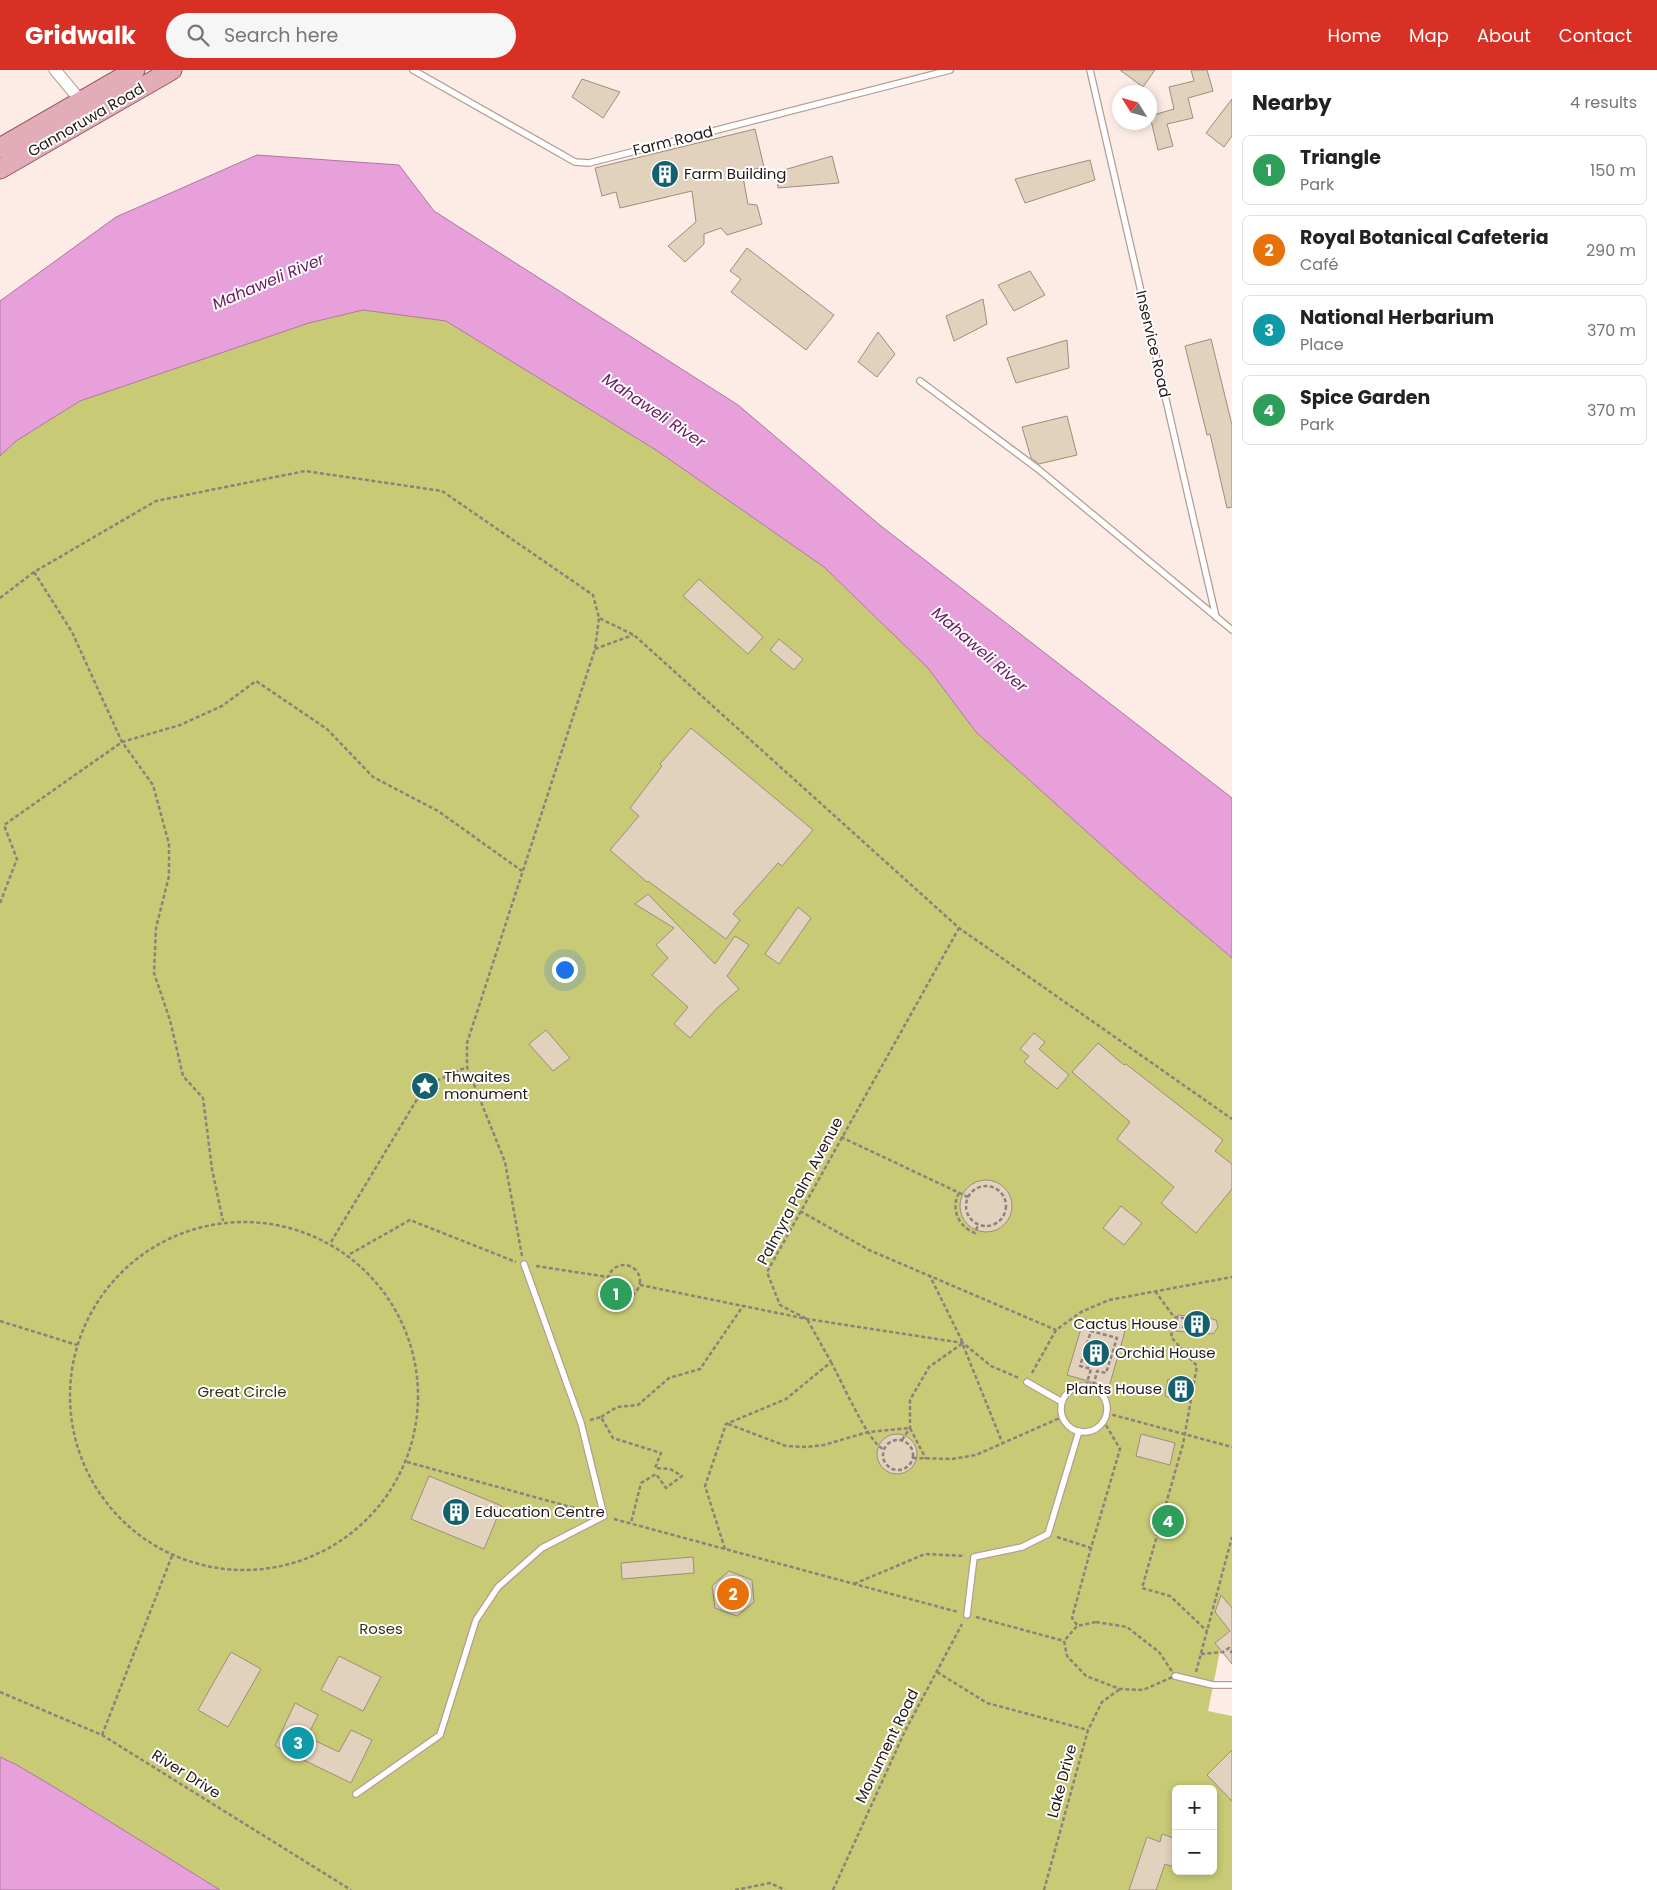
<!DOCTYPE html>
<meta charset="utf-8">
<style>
:root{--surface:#fff;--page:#f6f6f6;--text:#222;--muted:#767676;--line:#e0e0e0;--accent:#d93025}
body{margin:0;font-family:Poppins,sans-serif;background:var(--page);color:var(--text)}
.controls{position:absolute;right:15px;bottom:15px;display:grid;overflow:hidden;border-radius:8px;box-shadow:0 2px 8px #0003}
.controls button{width:45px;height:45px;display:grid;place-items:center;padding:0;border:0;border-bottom:1px solid var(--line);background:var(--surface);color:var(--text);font:25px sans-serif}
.compass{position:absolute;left:1112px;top:15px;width:45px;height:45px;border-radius:50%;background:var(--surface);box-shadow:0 2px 8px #0003;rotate:307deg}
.you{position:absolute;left:564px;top:899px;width:18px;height:18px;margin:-12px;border:4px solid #fff;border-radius:50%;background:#1a73e8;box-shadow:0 0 0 8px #1a73e833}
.badge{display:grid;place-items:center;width:32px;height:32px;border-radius:50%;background:var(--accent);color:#fff;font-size:16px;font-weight:700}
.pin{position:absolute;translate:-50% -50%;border:2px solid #fff;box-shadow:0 1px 5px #0006}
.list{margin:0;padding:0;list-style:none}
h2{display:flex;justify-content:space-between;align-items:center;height:65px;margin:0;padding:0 20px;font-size:21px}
h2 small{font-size:16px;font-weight:400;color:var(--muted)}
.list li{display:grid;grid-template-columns:32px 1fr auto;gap:15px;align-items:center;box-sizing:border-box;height:70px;margin:0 10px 10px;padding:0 10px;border:1px solid var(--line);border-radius:8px}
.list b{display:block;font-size:19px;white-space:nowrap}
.list p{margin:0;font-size:16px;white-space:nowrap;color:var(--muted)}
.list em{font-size:16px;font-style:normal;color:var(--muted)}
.icon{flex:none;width:28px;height:28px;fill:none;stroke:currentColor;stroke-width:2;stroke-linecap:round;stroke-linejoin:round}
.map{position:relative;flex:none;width:1232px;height:1820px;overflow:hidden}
header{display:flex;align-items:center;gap:30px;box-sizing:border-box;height:70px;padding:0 25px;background:var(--accent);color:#fff}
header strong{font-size:24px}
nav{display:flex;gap:28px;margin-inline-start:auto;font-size:18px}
.search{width:350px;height:45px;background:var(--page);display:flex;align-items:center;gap:12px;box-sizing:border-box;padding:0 18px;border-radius:28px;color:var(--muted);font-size:19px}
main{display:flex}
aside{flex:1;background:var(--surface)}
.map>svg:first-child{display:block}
</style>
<header>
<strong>Gridwalk</strong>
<div class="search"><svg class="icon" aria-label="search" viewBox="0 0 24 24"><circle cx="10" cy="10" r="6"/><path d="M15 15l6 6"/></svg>Search here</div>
<nav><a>Home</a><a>Map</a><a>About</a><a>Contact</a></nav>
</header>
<main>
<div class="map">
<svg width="1232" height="1820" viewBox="0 0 1232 1820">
<rect width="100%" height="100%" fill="#fdece6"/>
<path fill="#c8ca75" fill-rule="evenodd" d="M 363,240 L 446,251 L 656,380 L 824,497 L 928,598 L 976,662 L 1137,807 L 1232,888 L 1232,1560 L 1223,1566 L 1208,1641 L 1232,1646 L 1232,1820 L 220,1820 L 64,1723 L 17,1695 L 0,1687 L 0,386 L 16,371 L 80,331 L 309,253 ZM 1176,1719 L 1213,1719 L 1213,1801 L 1176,1801 Z"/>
<g fill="#e7a0da" stroke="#ac789f">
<polygon points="257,85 399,95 434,141 738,335 881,456 1232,728 1232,888 1137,807 976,662 928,598 824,497 656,380 446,251 363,240 309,253 80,331 16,371 0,386 0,231 116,147"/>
<polygon points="0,1687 17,1695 64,1723 220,1820 0,1820"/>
</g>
<g fill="#e2d2bd" stroke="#9c8e7a">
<polygon points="1120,0 1155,0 1143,17"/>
<polygon points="1191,0 1207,0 1213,21 1188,28 1193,48 1167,54 1173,76 1158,80 1150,46 1174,39 1169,17 1194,11"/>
<polygon points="582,9 620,22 603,48 572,27"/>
<polygon points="1232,29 1232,66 1224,77 1206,63"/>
<polygon points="755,59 764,97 742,102 748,134 757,135 762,154 727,165 721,158 704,164 704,174 685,192 668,176 696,152 692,121 620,138 616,122 602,126 595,98"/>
<polygon points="832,86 839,113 778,118 777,102"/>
<polygon points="1090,90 1095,110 1025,133 1015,109"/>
<polygon points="747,178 834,245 806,280 731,222 741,209 730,201"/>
<polygon points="1030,201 1045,225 1014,241 998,215"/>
<polygon points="983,229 987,254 954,271 946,246"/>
<polygon points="878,262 895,284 877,307 858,292"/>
<polygon points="1211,269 1232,355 1232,437 1227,438 1210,364 1207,365 1185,276"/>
<polygon points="1067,270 1069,298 1016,313 1007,288"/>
<polygon points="1067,346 1077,385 1039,394 1031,388 1022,357"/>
<polygon points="699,509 763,567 748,584 683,526"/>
<polygon points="779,569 803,589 794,600 770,580"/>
<polygon points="691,658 813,760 782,796 778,793 733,844 740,850 726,869 648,811 647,812 610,780 639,746 630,738 662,696 660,694"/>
<polygon points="648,824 715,894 735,866 749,875 727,906 739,919 716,939 690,968 674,954 688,937 652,905 668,888 656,875 674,858 635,834"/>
<polygon points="798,837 811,848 779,894 765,884"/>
<polygon points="546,960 570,988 553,1001 529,974"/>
<polygon points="1034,963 1045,972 1039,979 1069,1005 1057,1019 1024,992 1029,986 1020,979"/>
<polygon points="1098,973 1124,995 1126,994 1223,1070 1215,1081 1232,1094 1232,1119 1196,1163 1161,1133 1174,1117 1117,1069 1130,1052 1072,1002"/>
<circle cx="986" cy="1136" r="26"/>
<polygon points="1121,1136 1142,1153 1124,1175 1103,1158"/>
<polygon points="1178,1245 1209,1248 1216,1250 1218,1257 1214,1263 1208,1264 1176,1261"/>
<polygon points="1084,1249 1125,1261 1109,1317 1067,1305"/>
<polygon points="1168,1309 1185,1312 1181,1330 1165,1326"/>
<polygon points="1141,1364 1175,1373 1170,1395 1136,1386"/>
<circle cx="897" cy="1384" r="20"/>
<polygon points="429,1406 502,1436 484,1479 411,1449"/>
<polygon points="693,1487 694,1503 622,1509 621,1493"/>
<polygon points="729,1501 752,1510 754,1532 737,1546 715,1538 712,1516"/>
<polygon points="1221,1525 1232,1538 1232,1594 1215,1573 1230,1561 1215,1542"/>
<polygon points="231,1582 261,1599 228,1657 198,1640"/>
<polygon points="339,1586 381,1607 363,1641 321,1620"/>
<polygon points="295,1633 318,1645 307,1667 339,1682 351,1660 372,1670 351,1713 275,1676"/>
<polygon points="1232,1680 1232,1731 1207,1705"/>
<polygon points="1162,1764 1176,1769 1172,1780 1176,1781 1176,1798 1165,1794 1156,1820 1129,1820 1147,1767 1160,1772"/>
</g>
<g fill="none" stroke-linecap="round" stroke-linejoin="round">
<g stroke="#b69d93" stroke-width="8">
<g id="lane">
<polyline points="413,0 575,92 589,93 950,0"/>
<polyline points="1090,0 1216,547"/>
<polyline points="920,311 1038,399 1232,560"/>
<polyline points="1027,1312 1062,1332"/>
<circle cx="1084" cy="1339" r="23"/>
<polyline points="967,1545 974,1487 1022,1477 1048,1464 1079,1361"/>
<polyline points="1175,1606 1213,1615 1231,1615"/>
<polyline points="356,1724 440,1665 476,1550 498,1517 542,1478 604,1446 581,1353 524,1194"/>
</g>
</g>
<g stroke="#b69d93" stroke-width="13">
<polyline id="street" points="55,0 81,31"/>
</g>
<g stroke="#925560" stroke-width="21">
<g id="primary">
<polyline points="0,78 135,0"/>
<polyline points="0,99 172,0"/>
</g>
</g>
<g stroke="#8e817c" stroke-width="2.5" stroke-dasharray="4 2.5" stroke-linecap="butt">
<polyline points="34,502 72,562 122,672 153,715 169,774 169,806 156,858 154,903 170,950 183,1006 203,1028 212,1099 223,1151"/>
<polyline points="0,528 34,502 156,431 305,401 442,421 593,525 599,548 634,565 959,858 1232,1049"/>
<polyline points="595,579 633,565"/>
<polyline points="0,833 17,789 4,755 122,672 180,655 222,636 256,611 327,659 373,707 438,741 522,801"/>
<polyline points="841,1067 968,1127"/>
<circle cx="986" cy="1136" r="20"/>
<path d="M 959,1123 C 950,1139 959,1157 975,1163 L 978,1155"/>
<polyline points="800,1141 869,1180 1056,1260"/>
<circle cx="244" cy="1326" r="174"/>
<polyline points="331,1172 425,1016 467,997"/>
<polyline points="350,1184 410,1150 516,1192"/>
<polyline points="522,1186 505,1092 467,997 467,973 595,579 599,548"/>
<circle cx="624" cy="1211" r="16"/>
<polyline points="536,1196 608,1207"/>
<polyline points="640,1215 807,1249 963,1273 991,1296 1019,1308"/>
<polyline points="1155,1221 1174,1247 1209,1251 1208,1259 1173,1256 1171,1267 1197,1296 1183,1374 1142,1518 1170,1526 1207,1561"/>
<polyline points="0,1251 77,1275"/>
<polyline points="963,1275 1002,1372"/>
<path d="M 831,1292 C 841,1310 868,1372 883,1379"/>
<polyline points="1032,1303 1056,1260 1081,1242 1109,1230 1232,1207"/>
<polyline points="1086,1316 1091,1299 1080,1296 1091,1261 1117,1268 1106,1303 1097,1301 1093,1318"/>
<polyline points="1106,1343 1232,1377"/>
<polyline points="601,1347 617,1337 638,1335 669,1308 700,1299 743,1236"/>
<polyline points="590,1350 601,1347 613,1368 661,1383 655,1398 670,1399 682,1406 666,1418 656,1404 641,1413 631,1453"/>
<polyline points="728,1354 786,1376 806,1377 824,1375 868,1362 910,1358 926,1389"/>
<circle cx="898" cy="1385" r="15"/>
<polyline points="902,1370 910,1358 910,1330 929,1297 963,1273 930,1206"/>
<polyline points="913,1388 952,1389 976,1385 1062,1347"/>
<polyline points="407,1392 589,1442"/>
<polyline points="614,1449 958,1542"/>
<polyline points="1057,1467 1091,1478 1120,1379 1103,1350"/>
<polyline points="725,1479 705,1416 726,1354 786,1329 831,1292 807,1249 780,1235 767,1202 959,858"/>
<polyline points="854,1514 925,1484 965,1486"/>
<polyline points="976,1547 1064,1571"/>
<polygon points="1096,1552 1127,1557 1159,1582 1175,1606 1143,1620 1120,1619 1086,1606 1067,1586 1064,1571 1077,1556"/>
<polyline points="1077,1555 1072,1548 1091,1478"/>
<polyline points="1201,1584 1223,1582 1229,1578 1232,1583"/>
<polyline points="937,1602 987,1633 1088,1660"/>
<polyline points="1196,1602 1232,1467"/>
<polyline points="0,1622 102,1665 351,1820"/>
<polyline points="102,1665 172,1486"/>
<polyline points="735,1820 770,1813 785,1820"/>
<polyline points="833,1820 905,1661 962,1554"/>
<polyline points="1044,1820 1088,1660 1102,1632 1120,1619"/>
</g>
<use href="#lane" stroke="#fff" stroke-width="5.5"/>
<use href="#street" stroke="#fff" stroke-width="11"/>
<use href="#primary" stroke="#e2adb8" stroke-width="19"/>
</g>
<defs>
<g id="building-disc" transform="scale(1.4375)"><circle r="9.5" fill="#14606c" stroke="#fff"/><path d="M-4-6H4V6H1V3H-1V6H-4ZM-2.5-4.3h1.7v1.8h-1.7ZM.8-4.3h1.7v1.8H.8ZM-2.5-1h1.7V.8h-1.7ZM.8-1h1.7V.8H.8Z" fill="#fff"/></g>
<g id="sight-disc" transform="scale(1.4375)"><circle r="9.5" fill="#14606c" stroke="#fff"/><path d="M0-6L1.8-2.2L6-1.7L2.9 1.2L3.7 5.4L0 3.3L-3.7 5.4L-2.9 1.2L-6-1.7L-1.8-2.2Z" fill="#fff"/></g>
</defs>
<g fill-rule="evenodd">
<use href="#building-disc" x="665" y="104"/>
<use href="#sight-disc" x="425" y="1016"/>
<use href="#building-disc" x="1197" y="1254"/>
<use href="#building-disc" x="1096" y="1283"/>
<use href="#building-disc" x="1181" y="1319"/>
<use href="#building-disc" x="456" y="1442"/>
</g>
<g text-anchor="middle" stroke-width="4" stroke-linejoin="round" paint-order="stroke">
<g font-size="15" fill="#221915" stroke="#fff">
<text transform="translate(86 50) rotate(-30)" y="5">Gannoruwa Road</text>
<text transform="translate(673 71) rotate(-14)" y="5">Farm Road</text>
<text transform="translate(1153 274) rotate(77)" y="5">Inservice Road</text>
<text transform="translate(800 1121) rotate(-62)" y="5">Palmyra Palm Avenue</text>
<text transform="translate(887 1676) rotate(-64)" y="5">Monument Road</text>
<text transform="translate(186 1704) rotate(32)" y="5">River Drive</text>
<text transform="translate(1062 1711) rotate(-75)" y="5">Lake Drive</text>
</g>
<g font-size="15" fill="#221915" stroke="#fff" text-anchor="start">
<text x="684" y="109">Farm Building</text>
<text x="444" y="1012">Thwaites<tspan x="444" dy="17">monument</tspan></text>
<text x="1178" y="1259" text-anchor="end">Cactus House</text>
<text x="1115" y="1288">Orchid House</text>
<text x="1162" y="1324" text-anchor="end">Plants House</text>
<text x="475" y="1447">Education Centre</text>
</g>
<g font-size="15" fill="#34340e" stroke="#fff">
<text x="242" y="1327">Great Circle</text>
<text x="381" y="1564">Roses</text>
</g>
<g font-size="16" font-style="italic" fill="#6a1960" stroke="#fff">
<text transform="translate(268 211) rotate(-23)" y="6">Mahaweli River</text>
<text transform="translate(654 340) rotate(34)" y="6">Mahaweli River</text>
<text transform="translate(980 579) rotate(41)" y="6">Mahaweli River</text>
</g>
</g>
</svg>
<div class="controls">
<button>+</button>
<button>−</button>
</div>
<svg class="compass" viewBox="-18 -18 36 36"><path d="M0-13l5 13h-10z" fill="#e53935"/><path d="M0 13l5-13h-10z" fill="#767676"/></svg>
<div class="you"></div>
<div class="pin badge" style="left:616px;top:1224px;background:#2e9e5b">1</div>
<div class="pin badge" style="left:733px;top:1524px;background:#e8710a">2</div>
<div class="pin badge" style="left:298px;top:1673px;background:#0f9aa8">3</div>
<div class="pin badge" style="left:1168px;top:1451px;background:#2e9e5b">4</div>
</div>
<aside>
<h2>Nearby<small>4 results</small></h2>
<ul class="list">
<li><span class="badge" style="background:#2e9e5b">1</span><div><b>Triangle</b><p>Park</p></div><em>150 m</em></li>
<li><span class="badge" style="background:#e8710a">2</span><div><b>Royal Botanical Cafeteria</b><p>Café</p></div><em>290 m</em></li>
<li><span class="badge" style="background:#0f9aa8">3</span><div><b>National Herbarium</b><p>Place</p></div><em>370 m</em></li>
<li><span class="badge" style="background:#2e9e5b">4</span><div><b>Spice Garden</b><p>Park</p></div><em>370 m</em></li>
</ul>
</aside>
</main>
